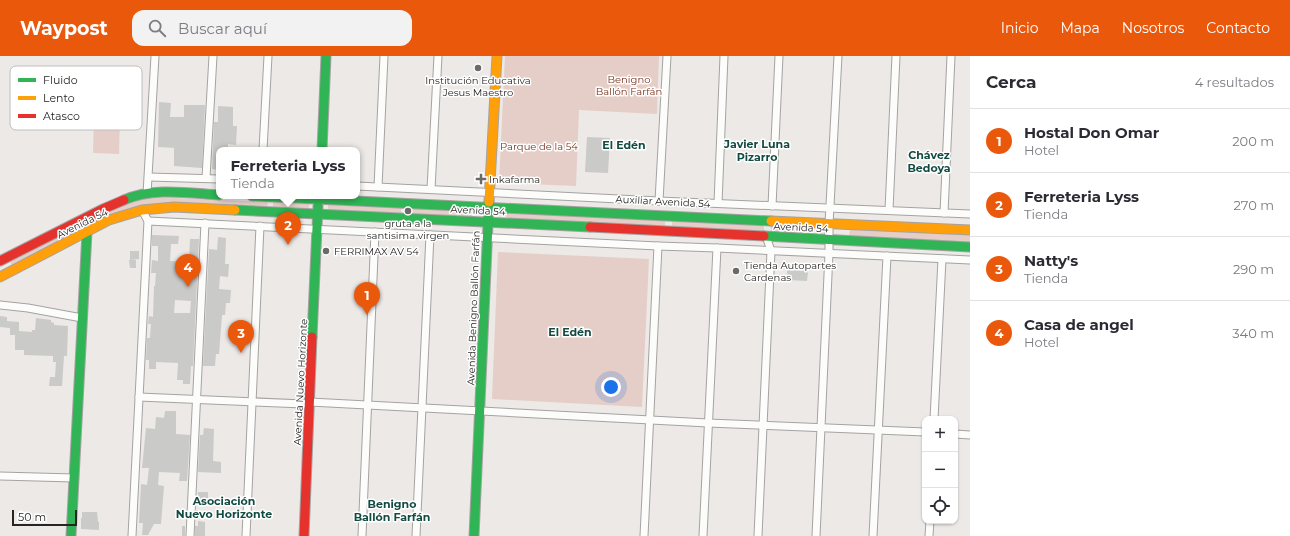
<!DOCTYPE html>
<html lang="es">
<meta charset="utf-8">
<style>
:root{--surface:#fff;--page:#f2f2f3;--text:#2b2b33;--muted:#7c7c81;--line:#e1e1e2;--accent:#ea580c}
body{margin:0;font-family:Montserrat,sans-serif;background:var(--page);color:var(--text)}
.controls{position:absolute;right:12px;bottom:12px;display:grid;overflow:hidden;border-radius:8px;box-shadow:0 1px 3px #0004}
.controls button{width:36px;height:36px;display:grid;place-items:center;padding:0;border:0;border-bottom:1px solid var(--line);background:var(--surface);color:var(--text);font:20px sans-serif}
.scale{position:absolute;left:12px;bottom:10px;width:65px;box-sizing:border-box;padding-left:4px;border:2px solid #272524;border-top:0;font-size:11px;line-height:14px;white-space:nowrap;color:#272524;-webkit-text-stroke:3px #fff;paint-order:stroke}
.you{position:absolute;left:611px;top:331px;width:14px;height:14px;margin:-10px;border:3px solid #fff;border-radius:50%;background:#1a73e8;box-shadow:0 0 0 6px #1a73e833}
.badge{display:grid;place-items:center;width:26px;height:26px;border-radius:50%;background:var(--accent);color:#fff;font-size:13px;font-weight:700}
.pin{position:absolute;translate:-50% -33px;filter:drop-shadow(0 1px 2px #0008)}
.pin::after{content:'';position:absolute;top:21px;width:14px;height:12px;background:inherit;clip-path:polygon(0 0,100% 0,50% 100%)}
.popup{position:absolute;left:216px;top:91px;width:144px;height:52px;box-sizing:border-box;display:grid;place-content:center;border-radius:8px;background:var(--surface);filter:drop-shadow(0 1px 3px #0005);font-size:13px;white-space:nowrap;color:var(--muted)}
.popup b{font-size:15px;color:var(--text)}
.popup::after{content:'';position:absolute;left:50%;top:100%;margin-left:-8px;border:8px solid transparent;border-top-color:var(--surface)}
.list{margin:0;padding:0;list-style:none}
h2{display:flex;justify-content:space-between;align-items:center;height:52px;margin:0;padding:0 16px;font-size:17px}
h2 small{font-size:13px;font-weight:400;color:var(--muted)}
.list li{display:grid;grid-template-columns:26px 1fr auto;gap:12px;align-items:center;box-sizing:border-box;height:64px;padding:0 16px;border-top:1px solid var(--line)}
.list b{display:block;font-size:15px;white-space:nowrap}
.list p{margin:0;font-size:13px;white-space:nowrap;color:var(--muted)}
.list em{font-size:13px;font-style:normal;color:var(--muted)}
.icon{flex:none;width:22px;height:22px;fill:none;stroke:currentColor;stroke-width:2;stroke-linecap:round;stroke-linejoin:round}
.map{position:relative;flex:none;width:970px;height:480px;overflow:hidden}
header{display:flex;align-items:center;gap:24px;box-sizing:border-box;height:56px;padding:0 20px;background:var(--accent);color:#fff}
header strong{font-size:19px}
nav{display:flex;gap:22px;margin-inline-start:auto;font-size:14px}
.search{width:280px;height:36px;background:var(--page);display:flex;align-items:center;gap:10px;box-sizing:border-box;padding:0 14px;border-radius:12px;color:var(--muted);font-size:15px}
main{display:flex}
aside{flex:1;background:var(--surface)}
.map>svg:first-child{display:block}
</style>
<header>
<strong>Waypost</strong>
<div class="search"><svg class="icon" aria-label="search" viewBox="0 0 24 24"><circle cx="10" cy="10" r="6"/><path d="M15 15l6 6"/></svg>Buscar aquí</div>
<nav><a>Inicio</a><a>Mapa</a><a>Nosotros</a><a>Contacto</a></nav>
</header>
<main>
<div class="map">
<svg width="970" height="480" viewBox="0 0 970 480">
<rect width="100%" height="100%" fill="#ece9e7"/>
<g fill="#e5cec7">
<polygon points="505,0 659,0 657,58 579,54 576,130 499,127"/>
<polygon points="94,59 120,60 119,98 93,97"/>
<polygon points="154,141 268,146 267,151 134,151 110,160 12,210 10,206 107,155 131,146"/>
<polygon points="273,146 309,148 309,153 273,151"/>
<polygon points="328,149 401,152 401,158 328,154"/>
<polygon points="410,152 472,154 472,160 410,158"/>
<polygon points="507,157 665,165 665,171 506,162"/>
<polygon points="672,165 764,170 764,176 672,171"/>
<polygon points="771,170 810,172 809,178 771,176"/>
<polygon points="850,173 970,179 970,187 849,180"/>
<polygon points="498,196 649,203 642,351 492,343"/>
</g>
<g fill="#cacac9" fill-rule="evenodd">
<polygon points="159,46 171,47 170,61 184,61 184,49 205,49 202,112 174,110 174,92 176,92 158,91"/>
<polygon points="218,50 233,51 233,70 237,70 236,89 228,88 228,94 219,94 219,114 212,113 214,66 218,66"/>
<polygon points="587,81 610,82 608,117 585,116"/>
<path d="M 152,179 L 179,180 L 178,188 L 171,188 L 170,205 L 189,206 L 190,183 L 199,183 L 193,310 L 191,310 L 190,328 L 183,328 L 183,324 L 177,324 L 178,307 L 156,306 L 156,313 L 149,313 L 149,304 L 146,304 L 147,282 L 150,282 L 151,268 L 148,268 L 149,260 L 153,261 L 154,230 L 155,230 L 156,217 L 151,217 L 152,204 L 158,205 L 158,190 L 152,190 ZM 175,244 L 191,245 L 190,257 L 174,257 Z"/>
<polygon points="218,181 226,182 225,208 229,208 228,221 220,220 219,233 231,234 230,247 226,247 225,259 222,259 219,298 216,298 215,310 203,310 209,193 217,194"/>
<polygon points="130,195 139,195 139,203 130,204"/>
<polygon points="129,204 136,204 136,212 130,212"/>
<polygon points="787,214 808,215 807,225 787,224"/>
<polygon points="0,260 7,261 7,265 19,266 19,275 32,276 32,274 35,274 36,262 51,264 51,266 54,267 54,269 68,270 67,300 64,300 62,330 49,330 50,321 55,321 56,306 53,306 53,300 24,299 24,294 15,294 15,279 10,279 10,272 0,271"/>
<polygon points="165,355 176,355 176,378 190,379 187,425 179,425 180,417 159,416 158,429 164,430 161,468 154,468 148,479 142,479 143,467 139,467 141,428 147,429 149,412 142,412 146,372 155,373 156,361 164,362"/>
<polygon points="204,372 214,373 213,405 221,406 221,417 198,416 200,379 203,379"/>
<rect x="198" y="436" width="10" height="8"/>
<polygon points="82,456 97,456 98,466 99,466 99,474 81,473 81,462 82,462"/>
<polygon points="198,465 205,466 205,480 195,480 195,470 198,470"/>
<rect x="182" y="470" width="3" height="10"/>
</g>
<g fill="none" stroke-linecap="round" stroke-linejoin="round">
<g stroke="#a5a3a2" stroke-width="9">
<g id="street">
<polyline points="263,94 268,0"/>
<polyline points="149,121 219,123"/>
<polyline points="206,122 213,0"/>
<polyline points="357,130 659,145 970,158"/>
<polyline points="378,131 384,0"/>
<polyline points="431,133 438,0"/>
<polyline points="147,138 155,0"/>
<polyline points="659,145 667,0"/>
<polyline points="718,147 724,0"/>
<polyline points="772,150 779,0"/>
<polyline points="889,154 896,0"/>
<polyline points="944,157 951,0"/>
<polyline points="148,165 658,190 717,192 970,204"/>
<polyline points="0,249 28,252 82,262"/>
<polyline points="139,341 304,348 310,346 708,367 925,376"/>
<polyline points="934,363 942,203"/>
<polyline points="955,378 970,379"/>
<polyline points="0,420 74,422"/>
<polyline points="132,480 148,165 142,154"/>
<polyline points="190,480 205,167"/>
<polyline points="246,480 260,170"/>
<polyline points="362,480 375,176"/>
<polyline points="416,480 430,179"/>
<polyline points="644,480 658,190"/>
<polyline points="703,480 717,192"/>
<polyline points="758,480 771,195 766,180"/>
<polyline points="816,480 829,197 829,168 838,0"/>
<polyline points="873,480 887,200"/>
<polyline points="929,480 930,465"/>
</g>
</g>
<g stroke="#a5a3a2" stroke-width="11">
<g id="fast">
<polyline points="322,94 326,0"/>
<polyline points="252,140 771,165"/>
<path d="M 124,144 C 153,131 188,137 219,139"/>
<polyline points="235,154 590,171"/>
<polyline points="764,180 970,191"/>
<polyline points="312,281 318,150"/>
<polyline points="71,480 87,176"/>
<polyline points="474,480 489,146"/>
</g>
</g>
<g stroke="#a5a3a2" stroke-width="11">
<g id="slow">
<polyline points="489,146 497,0"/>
<polyline points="771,165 970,174"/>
<polyline points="0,221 109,164 142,154 174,151 235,154"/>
</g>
</g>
<g stroke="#a5a3a2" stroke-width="11">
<g id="jam">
<polyline points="590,171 764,180"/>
<polyline points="0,205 103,153 124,144"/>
<polyline points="304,480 312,281"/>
</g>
</g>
<use href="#street" stroke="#fcfcfb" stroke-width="7"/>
<use href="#fast" stroke="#30b455" stroke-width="9"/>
<use href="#slow" stroke="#ff9f0a" stroke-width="9"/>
<use href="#jam" stroke="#e5322d" stroke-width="9"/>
</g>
<g fill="#6c6a68" stroke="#fff" stroke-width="1.5">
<circle cx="478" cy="12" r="4"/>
<path d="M479 117h4v4h4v4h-4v4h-4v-4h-4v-4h4z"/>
<circle cx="408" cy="155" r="4"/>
<circle cx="326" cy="195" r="4"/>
<circle cx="736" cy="215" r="4"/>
</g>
<g text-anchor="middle" stroke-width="3" stroke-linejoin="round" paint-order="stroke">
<g font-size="10" fill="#792f1a" stroke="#fff">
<text x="629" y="27">Benigno<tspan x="629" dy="12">Ballón Farfán</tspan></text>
<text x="539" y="94">Parque de la 54</text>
</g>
<g font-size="10" fill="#272524" stroke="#fff" text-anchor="start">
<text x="478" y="28" text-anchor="middle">Institución Educativa<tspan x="478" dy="12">Jesus Maestro</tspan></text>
<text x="489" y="127">Inkafarma</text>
<text x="408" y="171" text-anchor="middle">gruta a la<tspan x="408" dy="12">santisima virgen</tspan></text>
<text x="334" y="199">FERRIMAX AV 54</text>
<text x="744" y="213">Tienda Autopartes<tspan x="744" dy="12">Cardenas</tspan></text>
</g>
<g font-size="10" fill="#272524" stroke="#fff">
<text transform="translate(663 145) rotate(3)" y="4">Auxiliar Avenida 54</text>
<text transform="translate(478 154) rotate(3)" y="4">Avenida 54</text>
<text transform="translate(82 167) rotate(-26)" y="4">Avenida 54</text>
<text transform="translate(801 171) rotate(3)" y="4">Avenida 54</text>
<text transform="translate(473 252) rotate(-88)" y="4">Avenida Benigno Ballón Farfán</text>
<text transform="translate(300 326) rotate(-87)" y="4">Avenida Nuevo Horizonte</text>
</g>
<g font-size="11" font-weight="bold" fill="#124b41" stroke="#fff">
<text x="757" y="92">Javier Luna<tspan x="757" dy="13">Pizarro</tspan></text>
<text x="624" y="93">El Edén</text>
<text x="929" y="103">Chávez<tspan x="929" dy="13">Bedoya</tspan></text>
<text x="570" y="280">El Edén</text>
<text x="224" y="449">Asociación<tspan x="224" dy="13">Nuevo Horizonte</tspan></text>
<text x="392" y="452">Benigno<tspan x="392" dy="13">Ballón Farfán</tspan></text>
</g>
</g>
<rect x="10" y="10" width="132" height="64" rx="6" fill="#fff" stroke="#bebebd" stroke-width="1"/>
<rect x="18" y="22" width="18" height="4" fill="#30b455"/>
<rect x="18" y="40" width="18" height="4" fill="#ff9f0a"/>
<rect x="18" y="58" width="18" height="4" fill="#e5322d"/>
<g font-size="11" fill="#272524">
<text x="43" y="28">Fluido</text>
<text x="43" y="46">Lento</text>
<text x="43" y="64">Atasco</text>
</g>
</svg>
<div class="controls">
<button>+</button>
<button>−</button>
<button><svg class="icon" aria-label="locate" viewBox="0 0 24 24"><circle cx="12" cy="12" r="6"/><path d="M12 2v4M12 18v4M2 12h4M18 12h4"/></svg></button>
</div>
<div class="scale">50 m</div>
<div class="you"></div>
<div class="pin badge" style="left:367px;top:259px">1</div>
<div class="pin badge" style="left:288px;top:189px">2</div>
<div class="popup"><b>Ferreteria Lyss</b>Tienda</div>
<div class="pin badge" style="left:241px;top:297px">3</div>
<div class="pin badge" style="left:188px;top:231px">4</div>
</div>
<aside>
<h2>Cerca<small>4 resultados</small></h2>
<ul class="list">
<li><span class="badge">1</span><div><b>Hostal Don Omar</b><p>Hotel</p></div><em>200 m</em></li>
<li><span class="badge">2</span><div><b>Ferreteria Lyss</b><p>Tienda</p></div><em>270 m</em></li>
<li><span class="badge">3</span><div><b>Natty's</b><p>Tienda</p></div><em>290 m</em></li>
<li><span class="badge">4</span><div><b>Casa de angel</b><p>Hotel</p></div><em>340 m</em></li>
</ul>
</aside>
</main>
